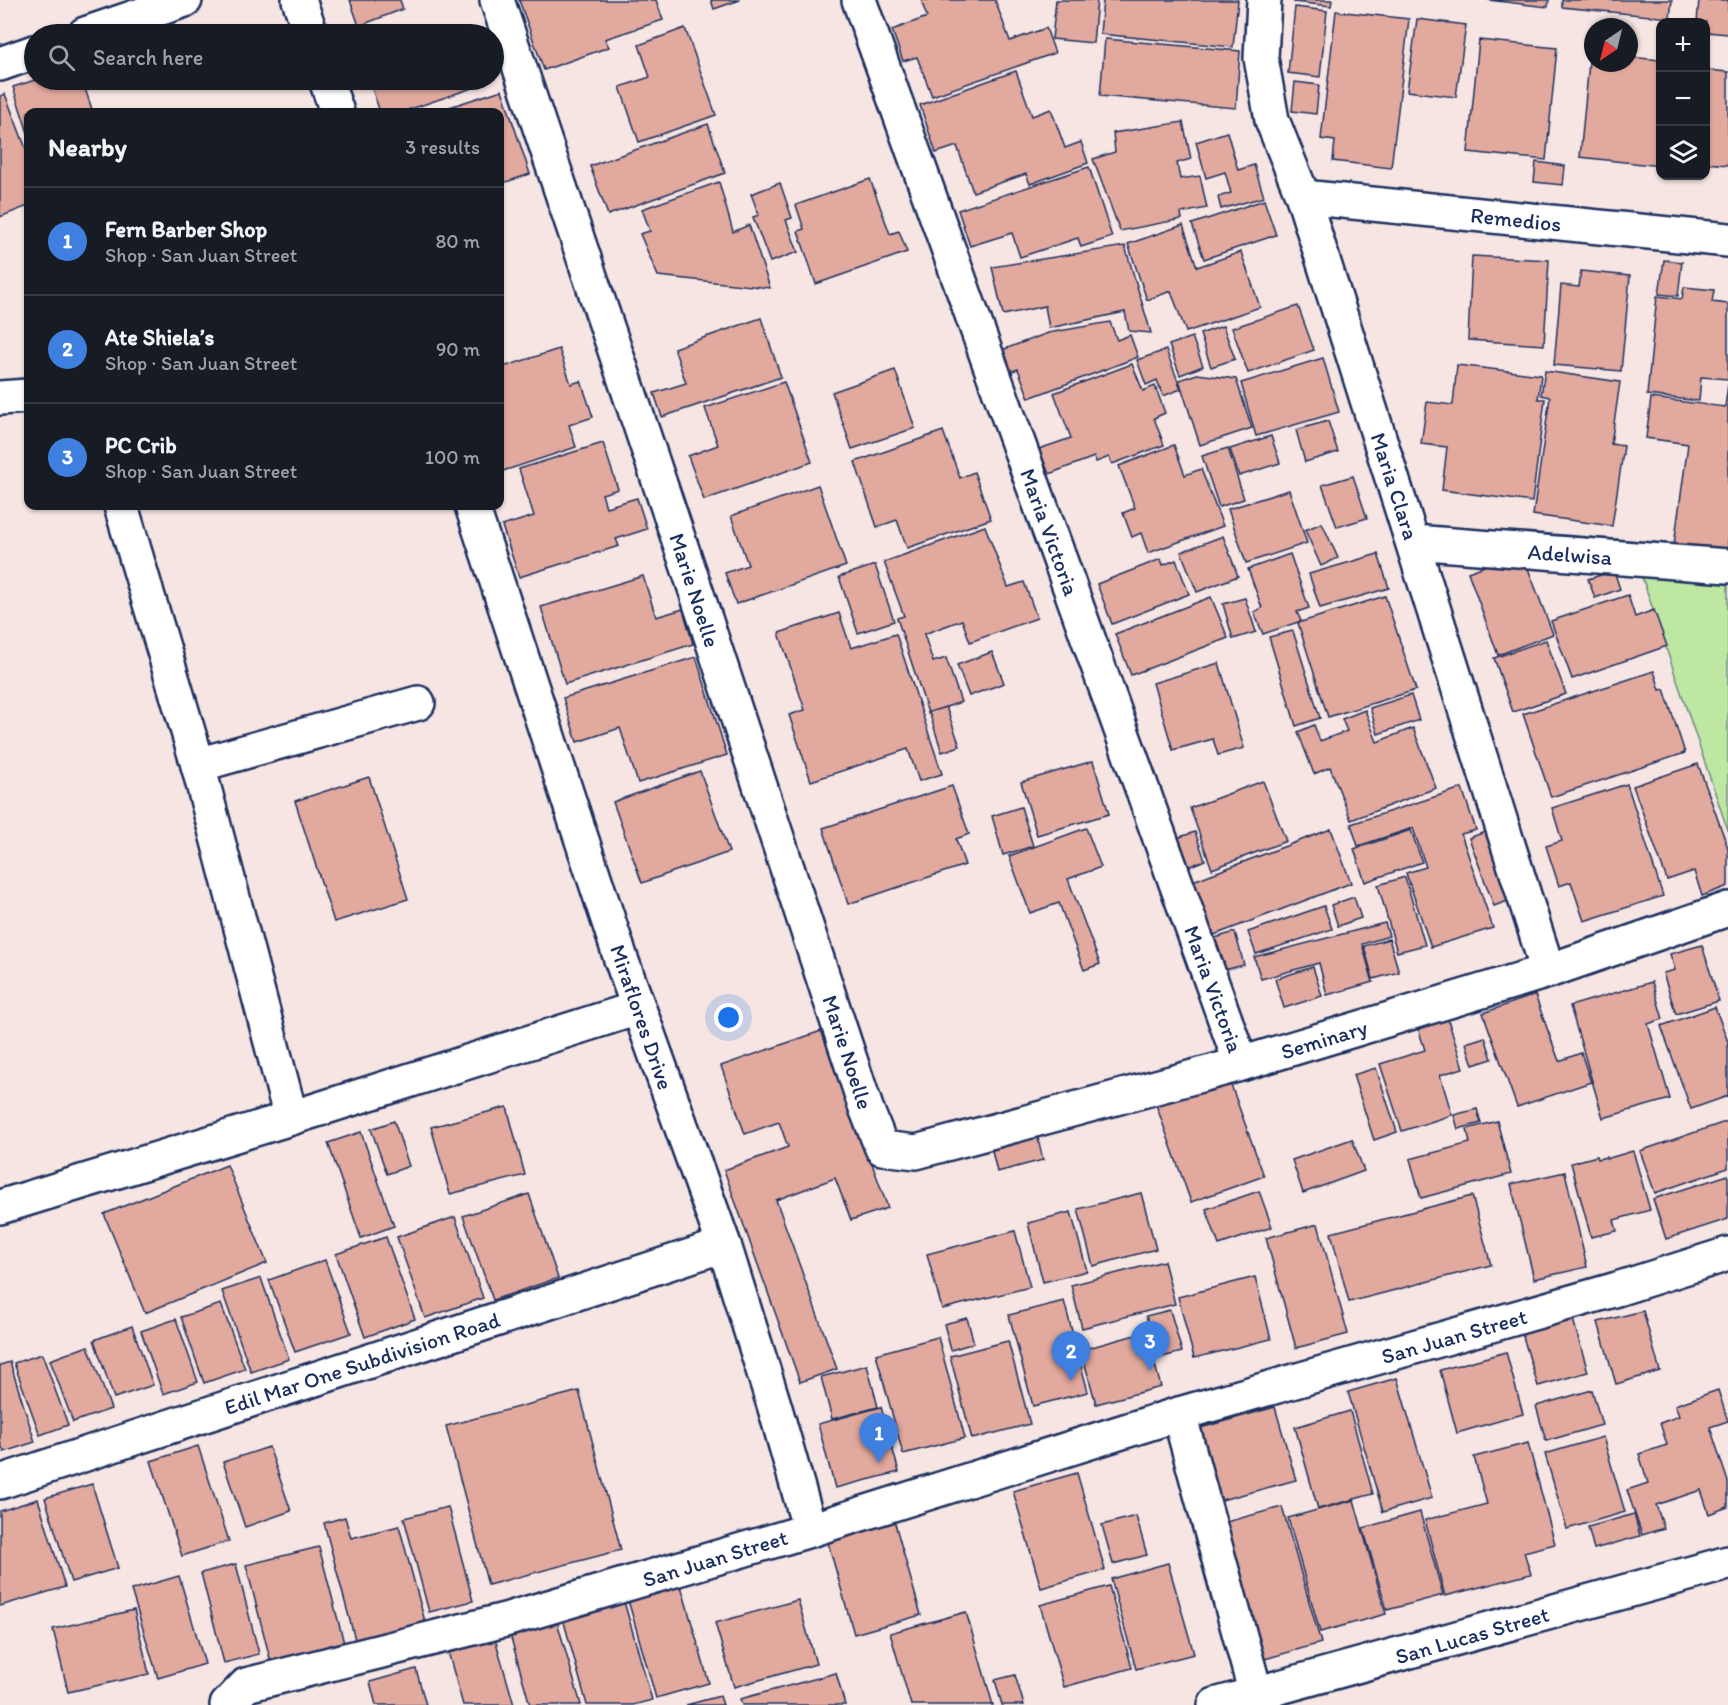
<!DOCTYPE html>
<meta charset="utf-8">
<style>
:root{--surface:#171b24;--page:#20242c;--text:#f1f3f6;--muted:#9ea1a6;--line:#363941;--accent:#d93025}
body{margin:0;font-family:Itim,sans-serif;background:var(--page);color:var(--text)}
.controls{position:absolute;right:18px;top:18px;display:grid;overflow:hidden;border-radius:12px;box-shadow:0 2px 4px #0004}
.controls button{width:54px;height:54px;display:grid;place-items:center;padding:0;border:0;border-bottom:2px solid var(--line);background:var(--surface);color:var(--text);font:30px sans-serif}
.compass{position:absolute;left:1584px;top:18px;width:54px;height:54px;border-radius:50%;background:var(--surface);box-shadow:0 2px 4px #0004;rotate:215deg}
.you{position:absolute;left:729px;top:1018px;width:21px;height:21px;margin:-15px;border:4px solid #fff;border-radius:50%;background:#1a73e8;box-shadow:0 0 0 9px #1a73e833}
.badge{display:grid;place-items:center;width:39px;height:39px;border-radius:50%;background:var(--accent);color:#fff;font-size:20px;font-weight:700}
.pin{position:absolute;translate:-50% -50px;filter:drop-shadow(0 2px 3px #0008)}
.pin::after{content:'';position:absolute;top:32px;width:21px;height:18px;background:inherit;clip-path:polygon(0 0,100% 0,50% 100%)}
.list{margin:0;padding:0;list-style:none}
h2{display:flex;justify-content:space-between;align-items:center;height:78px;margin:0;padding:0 24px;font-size:26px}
h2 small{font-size:20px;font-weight:400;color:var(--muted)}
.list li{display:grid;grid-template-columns:39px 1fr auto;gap:18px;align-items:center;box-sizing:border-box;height:108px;padding:0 24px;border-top:2px solid var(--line)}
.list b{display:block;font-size:22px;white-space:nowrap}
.list p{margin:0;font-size:20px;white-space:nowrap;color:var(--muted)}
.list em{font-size:20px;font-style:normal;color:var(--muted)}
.icon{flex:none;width:33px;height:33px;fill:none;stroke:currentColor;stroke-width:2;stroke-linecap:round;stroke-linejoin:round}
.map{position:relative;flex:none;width:1728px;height:1705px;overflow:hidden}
.search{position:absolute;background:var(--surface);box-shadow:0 2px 4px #0004;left:24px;top:24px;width:480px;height:66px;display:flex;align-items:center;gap:15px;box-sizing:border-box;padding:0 21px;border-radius:33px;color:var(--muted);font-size:22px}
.panel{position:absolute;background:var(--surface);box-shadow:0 2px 4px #0004;left:24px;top:108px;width:480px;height:402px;border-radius:12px}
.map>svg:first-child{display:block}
</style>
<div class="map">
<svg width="1728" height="1705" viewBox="0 0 1728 1705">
<rect width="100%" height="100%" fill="#f6e5e2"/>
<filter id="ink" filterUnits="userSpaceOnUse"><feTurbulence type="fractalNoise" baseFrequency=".0167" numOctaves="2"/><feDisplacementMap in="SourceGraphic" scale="12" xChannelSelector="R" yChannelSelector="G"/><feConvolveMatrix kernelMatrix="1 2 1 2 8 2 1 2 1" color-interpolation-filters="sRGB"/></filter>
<g filter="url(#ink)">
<polygon fill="#bee7a2" stroke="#6c8b80" stroke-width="1.5" points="1639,568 1728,574 1728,831"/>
<g fill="#e2a99e" stroke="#1b2f5e" stroke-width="1.5">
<polygon points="350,0 400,0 403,9 359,26"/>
<polygon points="519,0 656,0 663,20 605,39 609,47 544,70"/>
<polygon points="711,0 740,0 714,9"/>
<polygon points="921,0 995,0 1010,41 1046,28 1055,53 932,96 917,57 903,61 892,30 927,17"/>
<polygon points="1056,0 1097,0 1093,43 1052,39"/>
<polygon points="1103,0 1238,0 1233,47 1100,34"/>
<polygon points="1295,0 1332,0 1331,6 1294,2"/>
<polygon points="1488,0 1549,0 1548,7"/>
<polygon points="1562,0 1672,0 1670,18 1562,7"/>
<polygon points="1699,0 1728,0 1728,34 1706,32 1706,22 1697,22"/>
<polygon points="1295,7 1327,11 1320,77 1288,73"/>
<polygon points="1336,11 1409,19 1391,168 1333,161 1335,141 1321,139"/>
<polygon points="1417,19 1466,25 1456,97 1407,91"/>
<polygon points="685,28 716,115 639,142 620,87 650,77 639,45"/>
<polygon points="1105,39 1240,51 1236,108 1100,96"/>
<polygon points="1479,40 1557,48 1546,160 1468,152"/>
<polygon points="1590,52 1593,53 1593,63 1629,63 1629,57 1660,60 1660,166 1580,157"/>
<polygon points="1706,70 1728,72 1728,165 1706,163"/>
<polygon points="1016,71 1032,116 1051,109 1065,148 1081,142 1088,163 1030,184 1026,174 973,192 957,146 936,153 920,105"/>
<polygon points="35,80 82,80 93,112 28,112 28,133 13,87"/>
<polygon points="369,80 479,80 481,85 402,112 380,112"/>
<polygon points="1295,82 1319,85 1316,114 1292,111"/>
<polygon points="502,90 530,174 500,184 500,112 434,112"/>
<polygon points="5,94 28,154 28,206 0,217 0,96"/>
<polygon points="1183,122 1191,159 1177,163 1180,179 1200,176 1207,208 1181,213 1182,219 1120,231 1093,159 1115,152 1113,133"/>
<polygon points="708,124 725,173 608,215 590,166"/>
<polygon points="1227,132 1238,170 1254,165 1264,197 1221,209 1218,197 1231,193 1225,172 1206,178 1196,142"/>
<polygon points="1536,162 1565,166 1563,185 1534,182"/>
<polygon points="1089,167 1112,237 1081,247 1078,238 1020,257 1012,233 970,246 958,210"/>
<polygon points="870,179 890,234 899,231 907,252 816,284 798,231 804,229 796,205"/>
<polygon points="719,182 733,232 749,225 770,288 658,276 640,234 650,231 642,209"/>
<polygon points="780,183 792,218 786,220 798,252 770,262 753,217 759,215 751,194"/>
<polygon points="1264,200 1276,235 1204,259 1192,224"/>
<polygon points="1183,225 1197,267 1241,252 1260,307 1186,332 1171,291 1147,300 1128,244"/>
<polygon points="1125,246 1151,333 1129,331 1125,312 1049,328 1045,306 1003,315 992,267"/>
<polygon points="1472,256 1549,260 1544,345 1468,340"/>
<polygon points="1664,260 1682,262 1678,296 1659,294"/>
<polygon points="1581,271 1630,276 1621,371 1554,365 1561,285 1579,287"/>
<polygon points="1684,287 1714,290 1712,302 1728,304 1728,379 1701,377 1699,401 1647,395 1657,296 1682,299"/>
<polygon points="1298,306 1314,350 1248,373 1232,328"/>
<polygon points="761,318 781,377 662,417 654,393 686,383 674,348"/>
<polygon points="1110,322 1117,340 1130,335 1138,357 1029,398 1018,369 1010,372 1002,350 1048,333"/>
<polygon points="1223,326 1235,359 1211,367 1200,334"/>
<polygon points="1192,337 1203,366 1180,375 1169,345"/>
<polygon points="559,349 571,384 581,381 593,417 569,425 576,447 500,472 500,368"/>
<polygon points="1166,350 1181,389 1163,396 1157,380 1146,385 1137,360"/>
<polygon points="1323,358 1339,412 1256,436 1241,383"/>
<polygon points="1132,364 1143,391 1155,386 1165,413 1154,418 1164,445 1112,464 1109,457 1096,462 1094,457 1049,474 1039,449 1071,438 1054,393"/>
<polygon points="1457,365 1541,375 1538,399 1545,399 1532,502 1442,490 1447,447 1421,444 1427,402 1453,405"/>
<polygon points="895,370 915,428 852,449 832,392"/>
<polygon points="1545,371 1620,382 1611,444 1624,446 1612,526 1533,515 1550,397 1541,395"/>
<polygon points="1197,374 1236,379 1252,428 1200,445 1179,380"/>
<polygon points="784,382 812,462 704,500 688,456 718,445 705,408"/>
<polygon points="1728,384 1728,552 1674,545 1688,444 1646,438 1651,398 1725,407"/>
<polygon points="1328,421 1338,452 1305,462 1296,430"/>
<polygon points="943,431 960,478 974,472 991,519 907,548 897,520 877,527 855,462"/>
<polygon points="1271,436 1280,463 1239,476 1230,449"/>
<polygon points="603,443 618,489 602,494 606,507 637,498 647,529 616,539 619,546 519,577 502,526 534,516 519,469"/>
<polygon points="1174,445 1185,475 1201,469 1223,526 1148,553 1141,533 1132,537 1123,513 1135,508 1119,466"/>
<polygon points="1228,448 1244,499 1219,507 1202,456"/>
<polygon points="1353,476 1367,518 1337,527 1322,485"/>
<polygon points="818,485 846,566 736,604 725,573 748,565 731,516"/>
<polygon points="1289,490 1307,543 1246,563 1228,509"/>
<polygon points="1322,523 1338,558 1321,566 1305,530"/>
<polygon points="985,526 1008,587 1024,582 1037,618 970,642 962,620 924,634 933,662 946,658 961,702 928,713 897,618 904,616 884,562"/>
<polygon points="1223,536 1238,576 1197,592 1181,552"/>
<polygon points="1290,554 1309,608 1297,612 1301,621 1263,634 1254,612 1262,608 1248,569"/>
<polygon points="1378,554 1389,588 1320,608 1309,574"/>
<polygon points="1161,559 1163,565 1176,560 1189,594 1112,624 1097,584"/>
<polygon points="1501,560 1527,566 1553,634 1498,655 1468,572"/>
<polygon points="875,565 894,621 858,633 839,577"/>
<polygon points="1614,571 1620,589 1595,598 1588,579"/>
<polygon points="643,576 656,617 683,609 693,644 565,684 541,607"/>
<polygon points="1628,595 1635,617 1654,610 1667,646 1572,679 1551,621"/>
<polygon points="1385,596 1416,690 1328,717 1298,623"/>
<polygon points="1211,597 1228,638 1131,675 1115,634"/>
<polygon points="1245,598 1256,632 1233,639 1223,604"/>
<polygon points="839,613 851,648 896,634 942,774 919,781 908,749 811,781 789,715 805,710 779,633"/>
<polygon points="1293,631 1320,718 1296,726 1269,637"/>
<polygon points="1546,640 1566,694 1513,712 1494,658"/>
<polygon points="992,652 1004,683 969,696 957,665"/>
<polygon points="696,657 727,755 638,783 620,728 577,742 563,698"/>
<polygon points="1219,663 1244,748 1218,755 1213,739 1173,750 1153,683"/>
<polygon points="1654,671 1660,690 1664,689 1685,753 1551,797 1523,714"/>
<polygon points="1411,695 1419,720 1378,734 1370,708"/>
<polygon points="946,707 960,746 942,752 929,712"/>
<polygon points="1365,710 1377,742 1413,728 1436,788 1351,820 1330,767 1314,774 1298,732 1314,725 1320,741 1347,731 1342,719"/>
<polygon points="1093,761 1109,814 1037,835 1021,782"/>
<polygon points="1698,764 1728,848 1728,886 1702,896 1694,871 1667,880 1633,786"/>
<polygon points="700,771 729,852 642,883 613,802"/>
<polygon points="369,777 408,899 334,922 295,801"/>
<polygon points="1263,781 1286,841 1212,869 1190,808"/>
<polygon points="1627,784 1663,896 1584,921 1571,882 1559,886 1546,846 1562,841 1552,808"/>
<polygon points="952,786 969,834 956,839 965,865 848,904 823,828"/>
<polygon points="1462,788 1476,830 1461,834 1493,928 1431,947 1406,873 1426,867 1413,828 1358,846 1351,824"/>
<polygon points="1021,807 1033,846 1003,855 992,816"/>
<polygon points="1086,828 1101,867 1068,879 1100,964 1084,970 1059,903 1030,913 1009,856"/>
<polygon points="1331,829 1351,883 1214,935 1193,881"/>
<polygon points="1411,830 1422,862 1365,882 1354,849"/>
<polygon points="1195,832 1205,860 1188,867 1177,838"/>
<polygon points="1485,832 1510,900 1494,906 1469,838"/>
<polygon points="1405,877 1425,945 1397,952 1378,885"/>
<polygon points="1354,897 1361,918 1338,926 1331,905"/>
<polygon points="1324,906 1332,929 1256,954 1248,932"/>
<polygon points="1385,923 1389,936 1362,944 1373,982 1327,995 1319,963 1261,979 1254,957"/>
<polygon points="1235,932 1244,965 1224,970 1215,938"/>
<polygon points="1389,939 1399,972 1373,979 1364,946"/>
<polygon points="1702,945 1719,1001 1676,1014 1663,973 1675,970 1670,954"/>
<polygon points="1313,967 1322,996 1284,1008 1275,979"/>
<polygon points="1652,982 1663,1019 1648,1024 1670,1099 1603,1118 1570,1006"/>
<polygon points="1535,995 1559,1061 1581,1053 1591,1082 1517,1107 1483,1013"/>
<polygon points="1715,1007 1728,1042 1728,1096 1691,1109 1661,1026"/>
<polygon points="1446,1013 1463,1068 1440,1075 1452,1115 1402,1131 1380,1064 1425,1050 1416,1022"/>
<polygon points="824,1030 888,1208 851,1220 835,1178 776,1200 837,1369 800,1382 724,1170 788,1147 779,1122 745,1134 721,1066"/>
<polygon points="1485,1037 1492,1059 1473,1065 1466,1043"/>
<polygon points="1376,1068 1397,1132 1374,1140 1353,1075"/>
<polygon points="1227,1074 1264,1176 1191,1202 1154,1099"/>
<polygon points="507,1107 525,1175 450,1194 431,1127"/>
<polygon points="1477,1109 1481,1123 1458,1129 1454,1115"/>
<polygon points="394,1121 409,1166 387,1174 371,1129"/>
<polygon points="1497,1121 1511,1174 1421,1198 1410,1159 1470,1143 1467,1129"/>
<polygon points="1728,1121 1728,1168 1655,1193 1640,1151"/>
<polygon points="361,1132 394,1226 361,1238 328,1143"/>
<polygon points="1037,1134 1043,1160 997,1172 991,1146"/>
<polygon points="1352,1139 1364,1171 1303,1193 1292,1160"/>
<polygon points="1633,1151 1650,1210 1614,1220 1617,1231 1591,1237 1571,1163 1597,1156 1598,1159 1606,1157 1606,1159"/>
<polygon points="227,1165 267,1263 145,1313 104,1214"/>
<polygon points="1565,1172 1587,1267 1534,1279 1511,1184"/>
<polygon points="1728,1175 1728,1219 1666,1239 1653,1199"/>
<polygon points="1259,1191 1272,1227 1219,1245 1206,1209"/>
<polygon points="1141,1193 1156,1249 1093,1266 1078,1209"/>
<polygon points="529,1194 558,1278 493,1300 463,1216"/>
<polygon points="1472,1196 1491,1265 1349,1302 1331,1233"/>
<polygon points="1071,1212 1087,1271 1043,1282 1028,1223"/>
<polygon points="455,1217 483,1298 425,1318 397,1237"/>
<polygon points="1318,1224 1348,1334 1296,1348 1266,1238"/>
<polygon points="1015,1231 1030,1287 942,1309 927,1254"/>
<polygon points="386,1237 415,1319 365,1337 336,1254"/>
<polygon points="325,1260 351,1333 295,1352 269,1280"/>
<polygon points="1164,1261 1175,1304 1082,1328 1071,1285"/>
<polygon points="1255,1277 1271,1339 1194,1358 1178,1297"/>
<polygon points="261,1278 289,1359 251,1372 222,1291"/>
<polygon points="1064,1301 1088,1392 1033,1406 1009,1315"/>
<polygon points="221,1304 245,1369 204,1383 181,1317"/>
<polygon points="1170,1310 1182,1352 1158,1358 1146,1316"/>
<polygon points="1643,1311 1660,1371 1616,1384 1598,1322"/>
<polygon points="1572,1316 1588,1372 1538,1386 1521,1330"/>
<polygon points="967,1318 974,1343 951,1350 944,1324"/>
<polygon points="176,1319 198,1382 163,1394 141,1331"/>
<polygon points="132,1326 153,1385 114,1398 94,1340"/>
<polygon points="1146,1332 1161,1387 1096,1404 1081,1350"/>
<polygon points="938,1337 965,1438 903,1454 876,1354"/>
<polygon points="1008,1341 1030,1424 972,1439 950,1356"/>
<polygon points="88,1346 111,1409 73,1422 50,1360"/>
<polygon points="1506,1352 1523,1414 1457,1433 1440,1370"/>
<polygon points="42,1354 68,1425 40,1435 14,1363"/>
<polygon points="10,1362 35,1442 4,1452 0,1442 0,1365"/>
<polygon points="867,1365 878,1407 832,1419 821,1377"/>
<polygon points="1397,1378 1432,1498 1383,1512 1348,1392"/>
<polygon points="1592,1390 1602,1425 1546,1441 1536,1406"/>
<polygon points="1718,1390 1728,1421 1710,1427 1728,1482 1728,1507 1709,1514 1701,1490 1656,1505 1664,1528 1642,1535 1627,1490 1648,1483 1639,1454 1667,1445 1660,1423 1679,1416 1675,1405"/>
<polygon points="579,1391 621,1550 488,1585 446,1426"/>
<polygon points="881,1407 899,1472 835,1488 818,1424"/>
<polygon points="1275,1407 1296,1480 1218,1501 1197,1429"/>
<polygon points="1350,1411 1373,1494 1318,1509 1295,1427"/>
<polygon points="1603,1437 1625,1512 1567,1529 1545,1454"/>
<polygon points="1528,1443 1555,1544 1524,1552 1531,1574 1445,1596 1425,1520 1487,1504 1474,1457"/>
<polygon points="198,1446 229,1541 182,1556 151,1461"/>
<polygon points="269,1447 291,1511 245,1527 223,1462"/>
<polygon points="1077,1473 1105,1570 1041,1588 1013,1491"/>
<polygon points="92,1484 118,1568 71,1582 45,1498"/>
<polygon points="38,1499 65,1587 0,1606 0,1511"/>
<polygon points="1354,1500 1386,1614 1320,1632 1288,1518"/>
<polygon points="448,1507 473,1601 429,1612 404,1518"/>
<polygon points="1282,1507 1321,1643 1254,1662 1215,1525"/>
<polygon points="1420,1512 1443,1595 1387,1610 1363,1528"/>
<polygon points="892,1513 921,1615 854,1634 825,1532"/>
<polygon points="1634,1514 1640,1536 1594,1549 1588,1527"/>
<polygon points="1136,1516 1147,1555 1113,1564 1102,1525"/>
<polygon points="345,1517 351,1538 399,1526 427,1629 357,1647 324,1523"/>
<polygon points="319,1547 346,1651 273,1670 246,1565"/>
<polygon points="1168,1563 1194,1654 1136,1669 1111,1579"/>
<polygon points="236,1564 259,1654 224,1663 201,1573"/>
<polygon points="677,1572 709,1683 656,1698 624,1586"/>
<polygon points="179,1576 205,1664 158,1678 131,1590"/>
<polygon points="1109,1586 1132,1668 1064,1687 1040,1605"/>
<polygon points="623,1598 652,1700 633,1705 587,1705 562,1615"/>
<polygon points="798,1600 816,1664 734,1687 715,1623"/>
<polygon points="134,1610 149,1674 68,1692 53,1629"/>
<polygon points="966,1612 993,1705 911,1705 890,1633"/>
<polygon points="556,1618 581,1705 530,1705 509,1631"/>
<polygon points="492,1628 514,1705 463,1705 445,1641"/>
<polygon points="416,1669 426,1705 376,1705 370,1682"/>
<polygon points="836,1673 845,1705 742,1705 740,1699"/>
<polygon points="1015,1675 1024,1705 1002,1705 995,1680"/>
<polygon points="720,1696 723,1705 686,1705"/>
</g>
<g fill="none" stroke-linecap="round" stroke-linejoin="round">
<g stroke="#1b2f5e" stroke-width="38">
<g id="minor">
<polyline points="299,0 311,34"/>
<polyline points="497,0 696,591 866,1108 882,1148 916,1152 1241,1064 1548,971 1728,909"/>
<polyline points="859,0 1241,1064"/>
<polyline points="1264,0 1261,58 1272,120 1303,197 1548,971"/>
<polyline points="85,34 185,0"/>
<polyline points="0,64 34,52"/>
<polyline points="326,80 337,112"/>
<polyline points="1303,197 1728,240"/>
<polyline points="0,398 28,396"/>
<polyline points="121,506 198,765 291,1118"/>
<polyline points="472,506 621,959 724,1245 775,1408 810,1530"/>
<polyline points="1413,542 1728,566"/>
<polyline points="198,765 418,703"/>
<polyline points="0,1207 291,1118 638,1008"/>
<polyline points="1179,1414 1259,1705"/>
<polyline points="0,1482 724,1245"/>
<polyline points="227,1705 246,1685 505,1620 810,1530 1179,1414 1617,1289 1728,1254"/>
<polyline points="1215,1705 1728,1563"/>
</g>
</g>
<use href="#minor" stroke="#fff" stroke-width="33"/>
</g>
</g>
<g text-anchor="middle" stroke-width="4.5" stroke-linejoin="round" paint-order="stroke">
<g font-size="22" fill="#1b2f5e" stroke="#fff">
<text transform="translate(1516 219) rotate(6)" y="8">Remedios</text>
<text transform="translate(1395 486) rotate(72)" y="8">Maria Clara</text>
<text transform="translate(1050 532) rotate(70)" y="8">Maria Victoria</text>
<text transform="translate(1570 554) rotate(4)" y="8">Adelwisa</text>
<text transform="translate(695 590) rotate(72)" y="8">Marie Noelle</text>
<text transform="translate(1214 989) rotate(70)" y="8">Maria Victoria</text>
<text transform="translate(642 1017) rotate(71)" y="8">Miraflores Drive</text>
<text transform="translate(1324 1039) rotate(-17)" y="8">Seminary</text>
<text transform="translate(848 1052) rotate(72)" y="8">Marie Noelle</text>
<text transform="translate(1454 1336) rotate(-16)" y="8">San Juan Street</text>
<text transform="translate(362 1363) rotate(-18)" y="8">Edil Mar One Subdivision Road</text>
<text transform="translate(715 1558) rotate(-17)" y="8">San Juan Street</text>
<text transform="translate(1472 1635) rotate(-16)" y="8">San Lucas Street</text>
</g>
</g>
</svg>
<div class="controls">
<button>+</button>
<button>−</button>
<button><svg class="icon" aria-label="layers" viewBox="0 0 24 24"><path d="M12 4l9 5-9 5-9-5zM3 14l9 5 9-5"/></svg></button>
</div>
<svg class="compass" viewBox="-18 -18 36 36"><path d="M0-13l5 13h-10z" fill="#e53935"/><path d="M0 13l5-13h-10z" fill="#9ea1a6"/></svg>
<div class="you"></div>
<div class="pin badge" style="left:879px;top:1463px;background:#3f7fe0">1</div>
<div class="pin badge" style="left:1071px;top:1381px;background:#3f7fe0">2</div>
<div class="pin badge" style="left:1150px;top:1371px;background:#3f7fe0">3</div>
<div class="search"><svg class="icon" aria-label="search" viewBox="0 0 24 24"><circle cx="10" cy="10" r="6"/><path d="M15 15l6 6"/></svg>Search here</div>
<section class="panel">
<h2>Nearby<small>3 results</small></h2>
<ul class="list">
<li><span class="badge" style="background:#3f7fe0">1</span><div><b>Fern Barber Shop</b><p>Shop · San Juan Street</p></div><em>80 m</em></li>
<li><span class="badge" style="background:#3f7fe0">2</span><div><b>Ate Shiela’s</b><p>Shop · San Juan Street</p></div><em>90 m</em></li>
<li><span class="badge" style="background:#3f7fe0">3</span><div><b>PC Crib</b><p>Shop · San Juan Street</p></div><em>100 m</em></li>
</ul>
</section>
</div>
